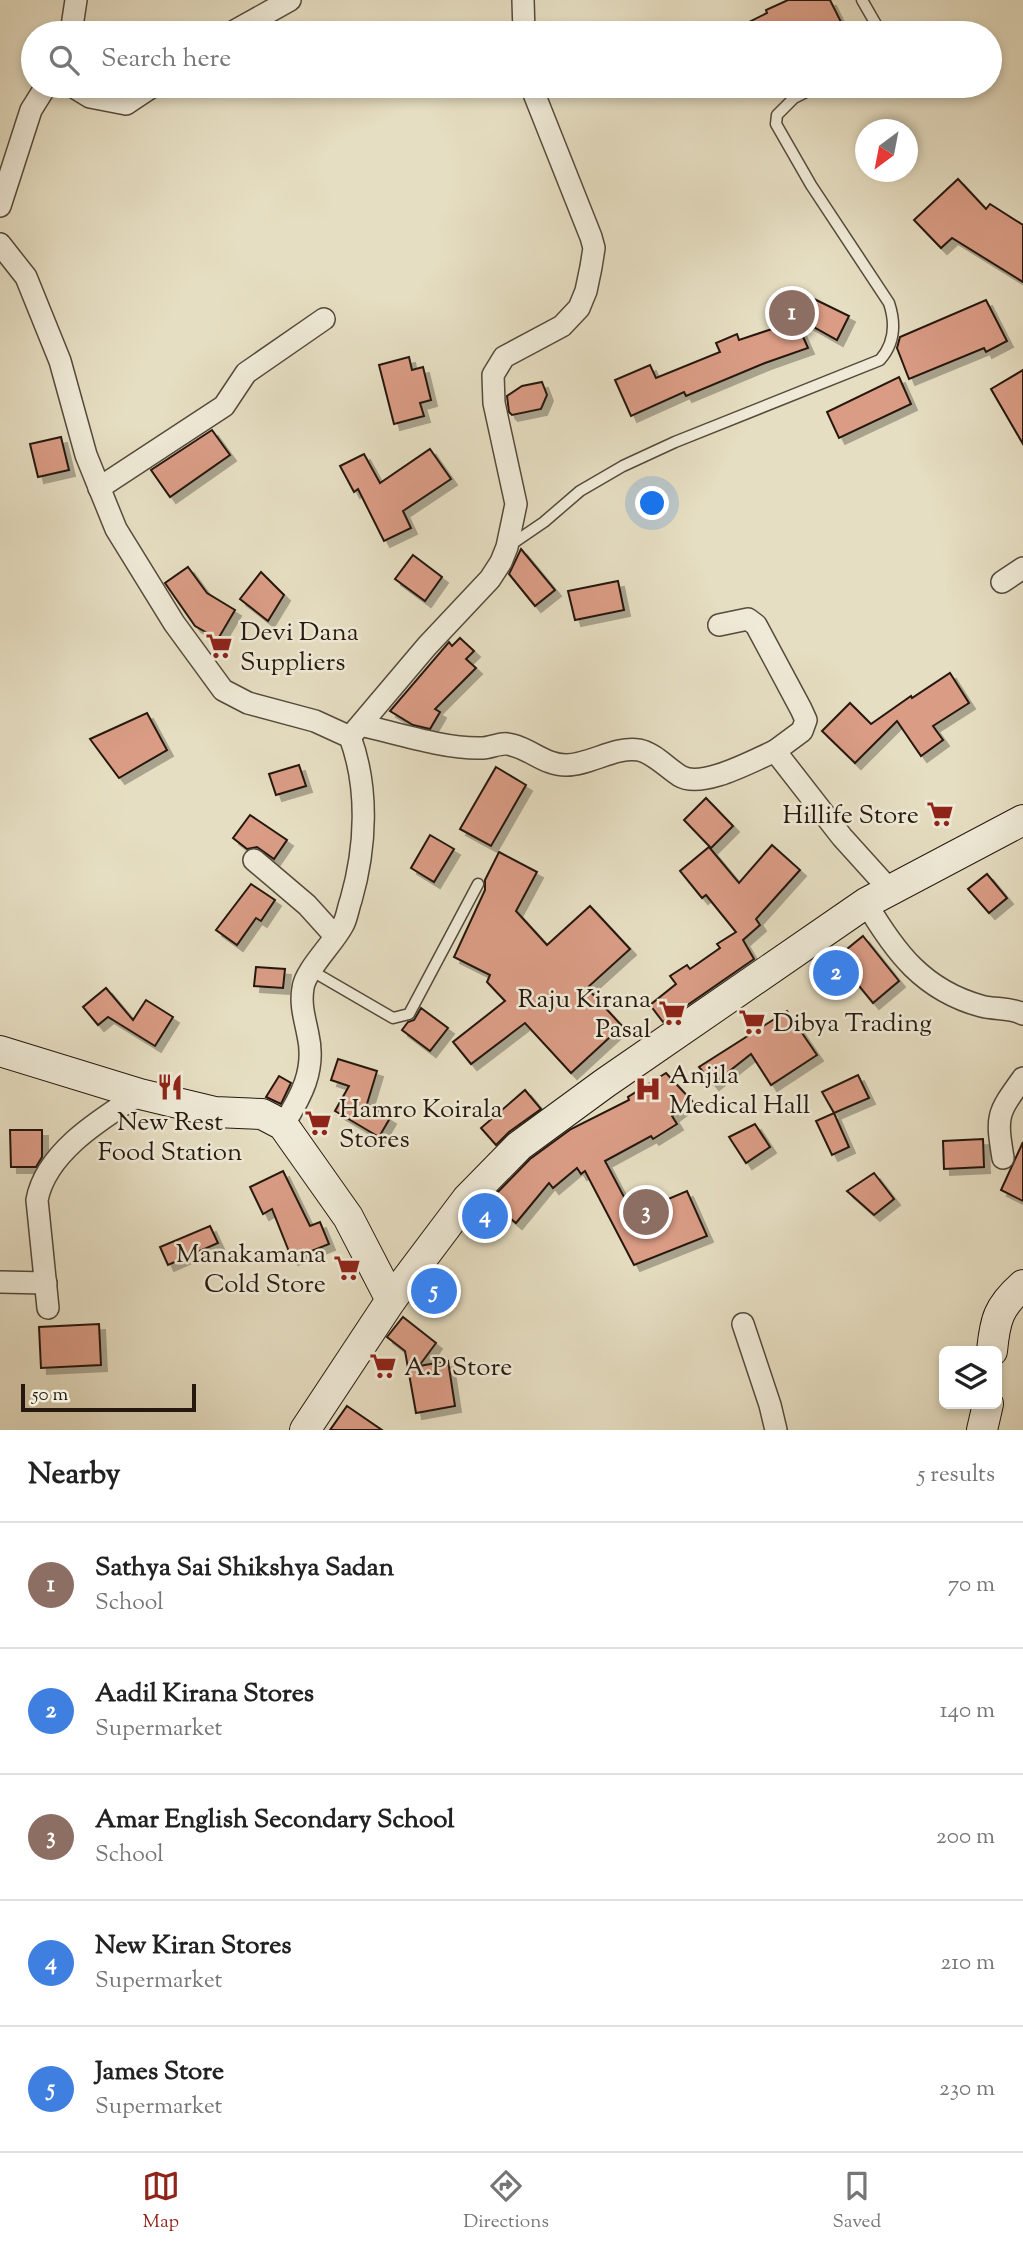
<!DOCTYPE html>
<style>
:root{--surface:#fff;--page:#f6f6f6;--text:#222;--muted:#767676;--line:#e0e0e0;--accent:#8f2418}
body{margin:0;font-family:"Sorts Mill Goudy",serif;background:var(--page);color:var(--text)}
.controls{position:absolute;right:21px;bottom:21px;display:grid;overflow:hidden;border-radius:10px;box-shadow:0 4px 10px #0003}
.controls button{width:63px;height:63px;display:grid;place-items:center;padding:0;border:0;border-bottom:2px solid var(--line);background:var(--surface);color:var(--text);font:35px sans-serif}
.compass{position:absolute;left:855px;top:119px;width:63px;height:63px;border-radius:50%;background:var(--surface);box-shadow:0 4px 10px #0003;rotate:212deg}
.scale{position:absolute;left:21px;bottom:18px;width:175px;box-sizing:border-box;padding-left:7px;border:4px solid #25190f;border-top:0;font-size:19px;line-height:24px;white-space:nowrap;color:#25190f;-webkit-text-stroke:5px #efead7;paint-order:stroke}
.you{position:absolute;left:653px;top:504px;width:24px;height:24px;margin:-18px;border:5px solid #fff;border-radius:50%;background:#1a73e8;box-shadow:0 0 0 10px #1a73e833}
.badge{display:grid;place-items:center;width:46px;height:46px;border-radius:50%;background:var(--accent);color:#fff;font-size:23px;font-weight:700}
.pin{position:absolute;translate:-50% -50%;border:4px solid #fff;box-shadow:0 2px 7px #0006}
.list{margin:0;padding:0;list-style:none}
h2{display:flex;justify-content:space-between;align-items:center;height:91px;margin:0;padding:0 28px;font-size:30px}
h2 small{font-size:23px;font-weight:400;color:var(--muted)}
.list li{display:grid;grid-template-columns:46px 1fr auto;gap:21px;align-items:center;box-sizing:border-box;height:126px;padding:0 28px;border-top:2px solid var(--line)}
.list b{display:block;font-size:26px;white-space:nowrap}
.list p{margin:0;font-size:23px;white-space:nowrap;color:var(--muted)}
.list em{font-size:23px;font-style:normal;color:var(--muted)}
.icon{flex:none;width:38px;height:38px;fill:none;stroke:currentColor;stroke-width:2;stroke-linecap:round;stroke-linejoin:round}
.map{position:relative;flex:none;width:1023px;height:1430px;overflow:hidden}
.search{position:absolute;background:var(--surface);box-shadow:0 4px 10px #0003;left:21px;right:21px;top:21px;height:77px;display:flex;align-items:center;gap:18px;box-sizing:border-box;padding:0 24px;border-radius:38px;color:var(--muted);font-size:26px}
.sheet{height:721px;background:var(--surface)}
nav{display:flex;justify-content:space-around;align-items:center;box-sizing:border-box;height:98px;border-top:2px solid var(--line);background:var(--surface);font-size:19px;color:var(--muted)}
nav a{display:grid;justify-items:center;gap:4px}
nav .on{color:var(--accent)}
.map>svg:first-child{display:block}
</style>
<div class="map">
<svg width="1023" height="1430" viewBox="0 0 1023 1430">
<defs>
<filter id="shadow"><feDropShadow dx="6" dy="6" stdDeviation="0" flood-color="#0004"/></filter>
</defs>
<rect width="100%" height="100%" fill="#e6dec2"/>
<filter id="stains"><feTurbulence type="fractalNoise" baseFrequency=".00286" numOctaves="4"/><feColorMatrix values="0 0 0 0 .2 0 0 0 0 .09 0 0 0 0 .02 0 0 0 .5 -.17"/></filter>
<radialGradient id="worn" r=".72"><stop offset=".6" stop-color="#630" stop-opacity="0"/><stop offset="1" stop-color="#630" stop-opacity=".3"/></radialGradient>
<g fill="#da9c85" stroke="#25190f" stroke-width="2" filter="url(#shadow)">
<polygon points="788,0 830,0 842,24 821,33 727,33 767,13 766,10"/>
<polygon points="958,179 986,209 990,204 1023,225 1023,282 952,238 941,248 914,220"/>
<polygon points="808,296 849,316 837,340 796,317"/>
<polygon points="986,300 1007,341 986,352 984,348 909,379 897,348 900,337"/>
<polygon points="796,321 808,348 765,363 686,396 684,392 631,416 615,380 650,365 656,378 720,352 716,343 737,334 739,340"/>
<polygon points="409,357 412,370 423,367 431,400 420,403 424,416 394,424 379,365"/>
<polygon points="1023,370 1023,444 991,389"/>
<polygon points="899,377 911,404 839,438 827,412"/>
<polygon points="542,382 547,395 541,409 512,415 509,412 507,396 522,386"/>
<polygon points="212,430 230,455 170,497 151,470"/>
<polygon points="61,437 69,470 38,477 30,444"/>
<polygon points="430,449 451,479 403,511 411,528 384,541 358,489 354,492 340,466 364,454 380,483"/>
<polygon points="521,549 555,590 535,606 509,574"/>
<polygon points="413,555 442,577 425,601 395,579"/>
<polygon points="188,567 207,593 235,610 218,639 195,626 165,583"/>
<polygon points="261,572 284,595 268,621 240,599"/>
<polygon points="618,581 624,610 575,620 568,591"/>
<polygon points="460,638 474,651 466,659 476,668 435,709 440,712 430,729 413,725 390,711 449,642 452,646"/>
<polygon points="950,673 969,703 933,726 943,740 921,756 897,721 855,763 822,731 850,703 871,724 911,696 912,698"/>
<polygon points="147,713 167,750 119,778 90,739"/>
<polygon points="299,765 306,786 276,795 269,774"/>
<polygon points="496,767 526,785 491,846 460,829"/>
<polygon points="706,798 733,826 711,848 684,820"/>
<polygon points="250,815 287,840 274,859 257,847 247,849 233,838"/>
<polygon points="430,835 454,849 434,882 411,868"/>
<polygon points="772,845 800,870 756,919 760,925 743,940 754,959 663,1022 650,1005 676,984 670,976 687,965 690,969 720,948 717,944 736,932 706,895 702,898 680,871 709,847 739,883"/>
<polygon points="499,852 537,872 516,911 547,945 590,906 630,949 587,988 622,1026 571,1073 525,1023 471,1064 453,1042 505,1001 487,982 490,975 454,957 485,890 485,880"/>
<polygon points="987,874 1007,898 989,913 968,889"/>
<polygon points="251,884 275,900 261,921 256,918 237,945 216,930"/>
<polygon points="863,936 899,981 873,1003 836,958"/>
<polygon points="256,967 285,969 283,988 254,986"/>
<polygon points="106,988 133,1020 146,1000 173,1017 155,1046 108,1017 98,1025 83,1007"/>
<polygon points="421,1008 448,1028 430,1051 402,1030 408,1022 414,1020"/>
<polygon points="787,1011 817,1055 771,1085 751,1054 713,1084 699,1067"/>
<polygon points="338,1059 377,1071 367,1104 390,1118 379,1137 335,1111 349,1086 331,1080"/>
<polygon points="666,1073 692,1101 672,1116 677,1124 653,1139 651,1136 605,1161 633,1214 687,1191 707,1236 634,1265 585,1171 581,1174 577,1168 553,1188 549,1183 516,1223 489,1201 530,1159 571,1129 629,1100 628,1097"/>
<polygon points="858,1075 869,1098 834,1113 822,1092"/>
<polygon points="279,1076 291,1083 281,1104 266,1097"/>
<polygon points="525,1090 541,1109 509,1132 496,1145 481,1128"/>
<polygon points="834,1113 849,1147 832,1155 816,1121"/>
<polygon points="755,1124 770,1147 746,1163 729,1137"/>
<polygon points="10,1130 42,1130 42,1157 36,1167 11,1167"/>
<polygon points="983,1139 984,1167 944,1169 943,1141"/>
<polygon points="1023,1142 1023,1201 1001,1190"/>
<polygon points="283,1171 310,1226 320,1222 329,1244 292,1259 272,1209 263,1214 250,1187"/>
<polygon points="874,1173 894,1199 874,1215 847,1191"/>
<polygon points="210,1226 218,1243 168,1265 160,1247"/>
<polygon points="403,1317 436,1343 419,1366 448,1361 455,1406 416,1413 405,1351 387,1337"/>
<polygon points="99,1324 101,1365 41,1368 39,1327"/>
<polygon points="347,1406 382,1430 330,1430"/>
</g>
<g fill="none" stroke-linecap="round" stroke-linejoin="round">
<g stroke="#554a3c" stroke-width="13">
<g id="lane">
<polyline points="862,0 881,33"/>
<path d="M 509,546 L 544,522 L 580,491 L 623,466 L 675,442 L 880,360 C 895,343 896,324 889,303 L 811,185 L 776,124 L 777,115 L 794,98 L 818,86"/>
<polyline points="312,971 393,1018 409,1014 478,884"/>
</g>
</g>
<g stroke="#554a3c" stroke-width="24">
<g id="street">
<polyline points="523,0 524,33"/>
<polyline points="71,33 76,0"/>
<polyline points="231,33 290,0"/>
<polyline points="72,86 90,97 126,104 153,86"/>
<polyline points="0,206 31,110 46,86"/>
<path d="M 0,244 L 26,277 L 60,361 L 86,455 L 116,529 L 174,623 L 223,690 L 248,703 L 315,721 L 350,737 C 369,788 366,848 351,900 C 348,908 347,918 343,925 C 334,943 305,970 303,988 C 300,1005 305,1019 308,1035 C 316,1070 301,1097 283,1125"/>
<polyline points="99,488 224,406 246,373 324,319"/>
<polyline points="1002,582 1023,568"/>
<polyline points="719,625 748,619 756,625 801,709 806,720 802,731 775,751"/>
<path d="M 361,725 C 396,733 445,749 481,748 C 492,748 502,741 512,745 C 532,750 545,765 566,765 C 590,765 615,746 639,750 C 654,753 667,768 680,776 C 702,789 752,761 775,751 L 842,837 L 889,889"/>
<polyline points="350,737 427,646 490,579 501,562 507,547 516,504 494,403 493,375 504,357 562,326 579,308 586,291 591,267 594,248 591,237 531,86"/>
<polyline points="254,860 307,905 335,936"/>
<path d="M 866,903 C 895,952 923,990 981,1006 C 996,1010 1009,1007 1023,1014"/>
<path d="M 1003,1158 C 996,1115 997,1114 1023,1078"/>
<polyline points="0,1282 46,1283"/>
<path d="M 48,1308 L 37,1200 C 46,1152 101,1119 140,1094"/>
<polyline points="743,1324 770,1405 776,1430"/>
</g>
</g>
<g stroke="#25190f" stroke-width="32">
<g id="secondary">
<polyline points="0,1051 140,1094 215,1112 262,1114 283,1125 348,1217 391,1300"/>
<path d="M 992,1351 C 995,1320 998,1307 1023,1285"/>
<polyline points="305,1430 391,1300 467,1199 519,1146 605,1083 866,903 1023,820"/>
<polyline points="982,1430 988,1404"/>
</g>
</g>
<use href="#lane" stroke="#efead7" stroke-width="10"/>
<use href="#street" stroke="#efead7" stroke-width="21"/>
<use href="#secondary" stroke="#efead7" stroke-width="30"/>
</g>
<defs>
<g id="supermarket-bare" transform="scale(2.1)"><path d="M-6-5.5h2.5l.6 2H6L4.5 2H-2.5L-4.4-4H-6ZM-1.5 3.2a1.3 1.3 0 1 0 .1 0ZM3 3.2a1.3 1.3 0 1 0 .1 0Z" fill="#8f2418" stroke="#efead7" stroke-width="2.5" paint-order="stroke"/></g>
<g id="restaurant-bare" transform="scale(2.1)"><path d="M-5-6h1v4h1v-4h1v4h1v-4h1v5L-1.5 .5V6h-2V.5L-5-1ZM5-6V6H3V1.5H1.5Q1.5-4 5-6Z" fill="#8f2418" stroke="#efead7" stroke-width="2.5" paint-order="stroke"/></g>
<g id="hospital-bare" transform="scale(2.1)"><path d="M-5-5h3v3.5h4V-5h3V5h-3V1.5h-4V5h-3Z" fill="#8f2418" stroke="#efead7" stroke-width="2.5" paint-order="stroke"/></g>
</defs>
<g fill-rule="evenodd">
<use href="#supermarket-bare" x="219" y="646"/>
<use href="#supermarket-bare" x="940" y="814"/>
<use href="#supermarket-bare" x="672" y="1013"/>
<use href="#supermarket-bare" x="752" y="1022"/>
<use href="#restaurant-bare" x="170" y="1087"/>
<use href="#hospital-bare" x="648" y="1089"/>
<use href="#supermarket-bare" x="318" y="1123"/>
<use href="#supermarket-bare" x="347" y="1268"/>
<use href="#supermarket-bare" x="383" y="1366"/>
</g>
<g text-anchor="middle" stroke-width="5" stroke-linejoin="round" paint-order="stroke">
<g font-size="26" fill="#25190f" stroke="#efead7" text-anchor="start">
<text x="240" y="640">Devi Dana<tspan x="240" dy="30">Suppliers</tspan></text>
<text x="919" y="823" text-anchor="end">Hillife Store</text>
<text x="651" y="1007" text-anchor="end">Raju Kirana<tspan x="651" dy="30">Pasal</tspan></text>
<text x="773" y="1031">Dibya Trading</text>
<text x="669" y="1083">Anjila<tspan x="669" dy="30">Medical Hall</tspan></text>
<text x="339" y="1117">Hamro Koirala<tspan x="339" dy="30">Stores</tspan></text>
<text x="170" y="1130" text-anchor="middle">New Rest<tspan x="170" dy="30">Food Station</tspan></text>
<text x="326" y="1262" text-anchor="end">Manakamana<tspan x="326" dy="30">Cold Store</tspan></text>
<text x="404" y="1375">A.P Store</text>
</g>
</g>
<rect width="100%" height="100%" filter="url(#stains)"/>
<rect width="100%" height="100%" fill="url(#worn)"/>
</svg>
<div class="controls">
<button><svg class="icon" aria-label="layers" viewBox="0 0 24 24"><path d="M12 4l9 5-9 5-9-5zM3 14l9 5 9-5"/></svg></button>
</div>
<svg class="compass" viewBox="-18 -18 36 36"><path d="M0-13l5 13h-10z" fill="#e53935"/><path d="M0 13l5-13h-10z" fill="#767676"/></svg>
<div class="scale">50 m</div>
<div class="you"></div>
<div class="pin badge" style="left:792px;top:313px;background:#8d6e63">1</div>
<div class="pin badge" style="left:836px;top:973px;background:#3f7fe0">2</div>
<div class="pin badge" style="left:646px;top:1212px;background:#8d6e63">3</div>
<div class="pin badge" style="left:485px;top:1216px;background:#3f7fe0">4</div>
<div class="pin badge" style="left:434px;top:1291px;background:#3f7fe0">5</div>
<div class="search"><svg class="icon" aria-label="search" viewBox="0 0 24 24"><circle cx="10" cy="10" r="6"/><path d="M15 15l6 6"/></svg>Search here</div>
</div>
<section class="sheet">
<h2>Nearby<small>5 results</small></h2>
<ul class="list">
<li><span class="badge" style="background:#8d6e63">1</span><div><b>Sathya Sai Shikshya Sadan</b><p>School</p></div><em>70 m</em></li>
<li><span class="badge" style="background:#3f7fe0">2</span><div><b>Aadil Kirana Stores</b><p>Supermarket</p></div><em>140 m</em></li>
<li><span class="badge" style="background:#8d6e63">3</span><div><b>Amar English Secondary School</b><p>School</p></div><em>200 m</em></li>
<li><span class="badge" style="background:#3f7fe0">4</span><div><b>New Kiran Stores</b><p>Supermarket</p></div><em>210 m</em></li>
<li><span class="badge" style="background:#3f7fe0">5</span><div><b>James Store</b><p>Supermarket</p></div><em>230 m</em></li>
</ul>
</section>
<nav>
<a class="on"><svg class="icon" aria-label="map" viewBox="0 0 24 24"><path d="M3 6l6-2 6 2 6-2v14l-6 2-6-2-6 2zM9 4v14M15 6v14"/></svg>Map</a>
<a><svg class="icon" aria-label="directions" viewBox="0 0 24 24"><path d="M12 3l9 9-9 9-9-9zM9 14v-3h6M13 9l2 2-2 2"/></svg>Directions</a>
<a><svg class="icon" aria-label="saved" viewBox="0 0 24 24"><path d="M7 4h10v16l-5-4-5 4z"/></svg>Saved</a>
</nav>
